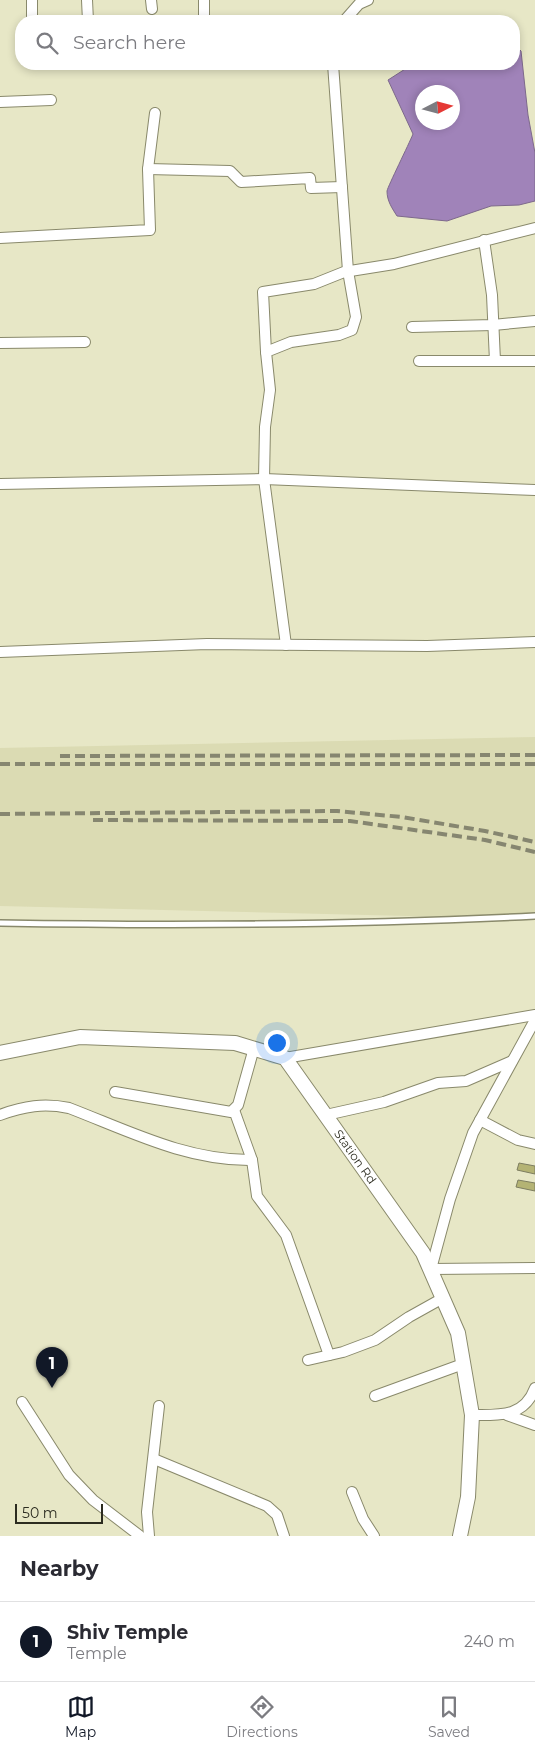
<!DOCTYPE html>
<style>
:root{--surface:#fff;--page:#f2f2f3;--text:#2b2b33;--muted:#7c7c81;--line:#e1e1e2;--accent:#111827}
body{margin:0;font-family:Montserrat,sans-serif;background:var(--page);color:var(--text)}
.compass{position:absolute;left:415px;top:85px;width:45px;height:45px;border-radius:50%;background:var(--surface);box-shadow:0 2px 8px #0003;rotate:84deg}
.scale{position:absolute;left:15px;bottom:12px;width:88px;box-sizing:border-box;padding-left:5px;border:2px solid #2c2c20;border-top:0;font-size:14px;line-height:18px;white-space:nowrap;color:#2c2c20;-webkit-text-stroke:4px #e7e7c6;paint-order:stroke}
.you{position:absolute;left:276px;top:1042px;width:18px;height:18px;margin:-12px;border:4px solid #fff;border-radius:50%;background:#1a73e8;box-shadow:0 0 0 8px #1a73e833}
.badge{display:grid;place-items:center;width:32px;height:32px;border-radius:50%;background:var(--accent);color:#fff;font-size:16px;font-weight:700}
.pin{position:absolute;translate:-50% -41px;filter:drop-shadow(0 1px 2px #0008)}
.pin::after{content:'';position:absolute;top:26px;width:18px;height:15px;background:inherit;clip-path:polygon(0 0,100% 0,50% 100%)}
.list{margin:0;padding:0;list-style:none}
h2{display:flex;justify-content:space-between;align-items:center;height:65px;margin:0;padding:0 20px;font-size:21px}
h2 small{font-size:16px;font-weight:400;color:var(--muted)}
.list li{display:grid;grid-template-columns:32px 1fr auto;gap:15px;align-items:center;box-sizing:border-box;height:80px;padding:0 20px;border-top:1px solid var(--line)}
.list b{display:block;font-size:19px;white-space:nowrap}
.list p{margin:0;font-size:16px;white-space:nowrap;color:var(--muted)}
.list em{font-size:16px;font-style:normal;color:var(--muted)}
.icon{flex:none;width:28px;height:28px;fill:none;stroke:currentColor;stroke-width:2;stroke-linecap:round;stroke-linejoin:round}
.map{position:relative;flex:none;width:535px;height:1536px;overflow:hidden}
.search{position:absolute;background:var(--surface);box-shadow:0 2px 8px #0003;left:15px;right:15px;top:15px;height:55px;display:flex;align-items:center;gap:12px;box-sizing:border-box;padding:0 18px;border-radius:20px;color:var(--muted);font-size:19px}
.sheet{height:145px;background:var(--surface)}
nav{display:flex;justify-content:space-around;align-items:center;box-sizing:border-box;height:70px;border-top:1px solid var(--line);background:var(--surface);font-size:14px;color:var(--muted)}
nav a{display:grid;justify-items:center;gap:2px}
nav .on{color:var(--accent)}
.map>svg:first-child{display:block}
</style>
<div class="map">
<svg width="535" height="1536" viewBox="0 0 535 1536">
<rect width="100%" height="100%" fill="#e7e7c6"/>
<polygon fill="#dbdbb3" points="535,737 535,919 0,906 0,748"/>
<path fill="#a083b9" stroke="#7d698b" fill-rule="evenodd" d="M 514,44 L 521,51 L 528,115 L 535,153 L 535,201 L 519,205 L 491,206 L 447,221 L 397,216 C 392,208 387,201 387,191 C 388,186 409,144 413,134 L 388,80 L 413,64 L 514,64 ZM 422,92 L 452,92 L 452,122 L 422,122 Z"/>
<g fill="#b4b374" stroke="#7d7d60">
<polygon points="519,1163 535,1166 535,1174 517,1170"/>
<polygon points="518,1180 535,1183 535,1191 516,1187"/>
</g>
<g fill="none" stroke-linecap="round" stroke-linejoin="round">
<g stroke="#89896b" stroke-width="8">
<path id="lane" d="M 0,923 C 178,926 357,925 535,916"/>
</g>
<g stroke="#89896b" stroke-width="12">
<g id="street">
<polyline points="32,0 32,21"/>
<polyline points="87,0 88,21"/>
<polyline points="151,0 152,9"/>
<polyline points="204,0 204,21"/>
<polyline points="344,21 359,4 368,0"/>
<polyline points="0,102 51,100"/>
<polyline points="148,169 230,171 241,182 310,178 311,188 342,187"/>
<polyline points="0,238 150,230 148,169 155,113"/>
<polyline points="484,240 492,295 495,361"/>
<polyline points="412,327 493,325 535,321"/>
<polyline points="0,343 85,342"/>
<polyline points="266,352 263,292 314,284 344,272 394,264 535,228"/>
<polyline points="419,361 535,361"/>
<polyline points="0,484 264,479 535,490"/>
<polyline points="286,645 264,479 265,427 270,390 266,352 291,342 339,335 352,330 356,317 348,271 333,64"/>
<polyline points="0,652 207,644 427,646 535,642"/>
<polyline points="535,1020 473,1133 450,1199 431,1269 535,1268"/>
<polyline points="285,1058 535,1015"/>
<polyline points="115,1092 231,1112 238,1105 254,1048"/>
<polyline points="234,1110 252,1160 257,1196 286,1235 329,1355"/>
<path d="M 0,1115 C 24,1106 44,1103 69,1108 C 129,1131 187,1161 252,1160"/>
<polyline points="326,1115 384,1102 438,1083 466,1081 512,1061"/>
<polyline points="480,1120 518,1140 535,1144"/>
<polyline points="308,1360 343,1352 375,1340 409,1317 443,1298"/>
<polyline points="375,1396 463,1364"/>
<polyline points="22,1402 69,1475 93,1500 140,1536"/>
<path d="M 472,1415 C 498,1415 524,1418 535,1388"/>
<polyline points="507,1415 535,1425"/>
<polyline points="154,1459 267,1506 277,1515 284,1536"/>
<polyline points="352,1492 363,1519 374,1536"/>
<polyline points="149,1536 147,1512 159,1406"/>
</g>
</g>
<g stroke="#89896b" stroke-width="16">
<g id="secondary">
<path id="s1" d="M 0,1053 L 80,1037 L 235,1043 L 285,1058 L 423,1253 L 458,1333 L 472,1415 L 468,1497 L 460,1536"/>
</g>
</g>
<use href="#lane" stroke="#fff" stroke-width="5"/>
<use href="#street" stroke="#fff" stroke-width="10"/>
<use href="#secondary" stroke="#fff" stroke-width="14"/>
<g stroke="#868670" stroke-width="4" stroke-dasharray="10 5" stroke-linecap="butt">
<polyline points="60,756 535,755"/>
<polyline points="0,764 535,764"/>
<polyline points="0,814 337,811 402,817 485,831 535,842"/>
<polyline points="93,820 350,821 485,840 535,852"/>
</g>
</g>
<g text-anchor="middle" stroke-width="4" stroke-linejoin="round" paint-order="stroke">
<g font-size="12" fill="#2c2c20" stroke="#e7e7c6">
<text dy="4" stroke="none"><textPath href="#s1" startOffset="410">Station Rd</textPath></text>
</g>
</g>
</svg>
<svg class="compass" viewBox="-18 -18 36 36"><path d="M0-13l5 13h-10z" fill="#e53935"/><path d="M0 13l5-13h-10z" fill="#7c7c81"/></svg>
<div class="scale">50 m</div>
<div class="you"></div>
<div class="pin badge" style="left:52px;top:1388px">1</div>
<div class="search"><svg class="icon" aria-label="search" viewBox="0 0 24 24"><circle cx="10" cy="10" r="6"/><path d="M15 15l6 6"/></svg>Search here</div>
</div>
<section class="sheet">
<h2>Nearby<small></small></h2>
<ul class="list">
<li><span class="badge">1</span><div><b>Shiv Temple</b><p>Temple</p></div><em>240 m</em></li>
</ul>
</section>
<nav>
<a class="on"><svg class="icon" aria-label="map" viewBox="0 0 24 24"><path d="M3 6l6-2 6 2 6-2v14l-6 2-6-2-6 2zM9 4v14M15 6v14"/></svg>Map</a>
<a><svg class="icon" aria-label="directions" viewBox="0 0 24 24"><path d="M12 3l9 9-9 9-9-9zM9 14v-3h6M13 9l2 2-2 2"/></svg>Directions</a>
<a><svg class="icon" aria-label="saved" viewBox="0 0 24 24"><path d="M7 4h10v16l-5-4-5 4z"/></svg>Saved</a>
</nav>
